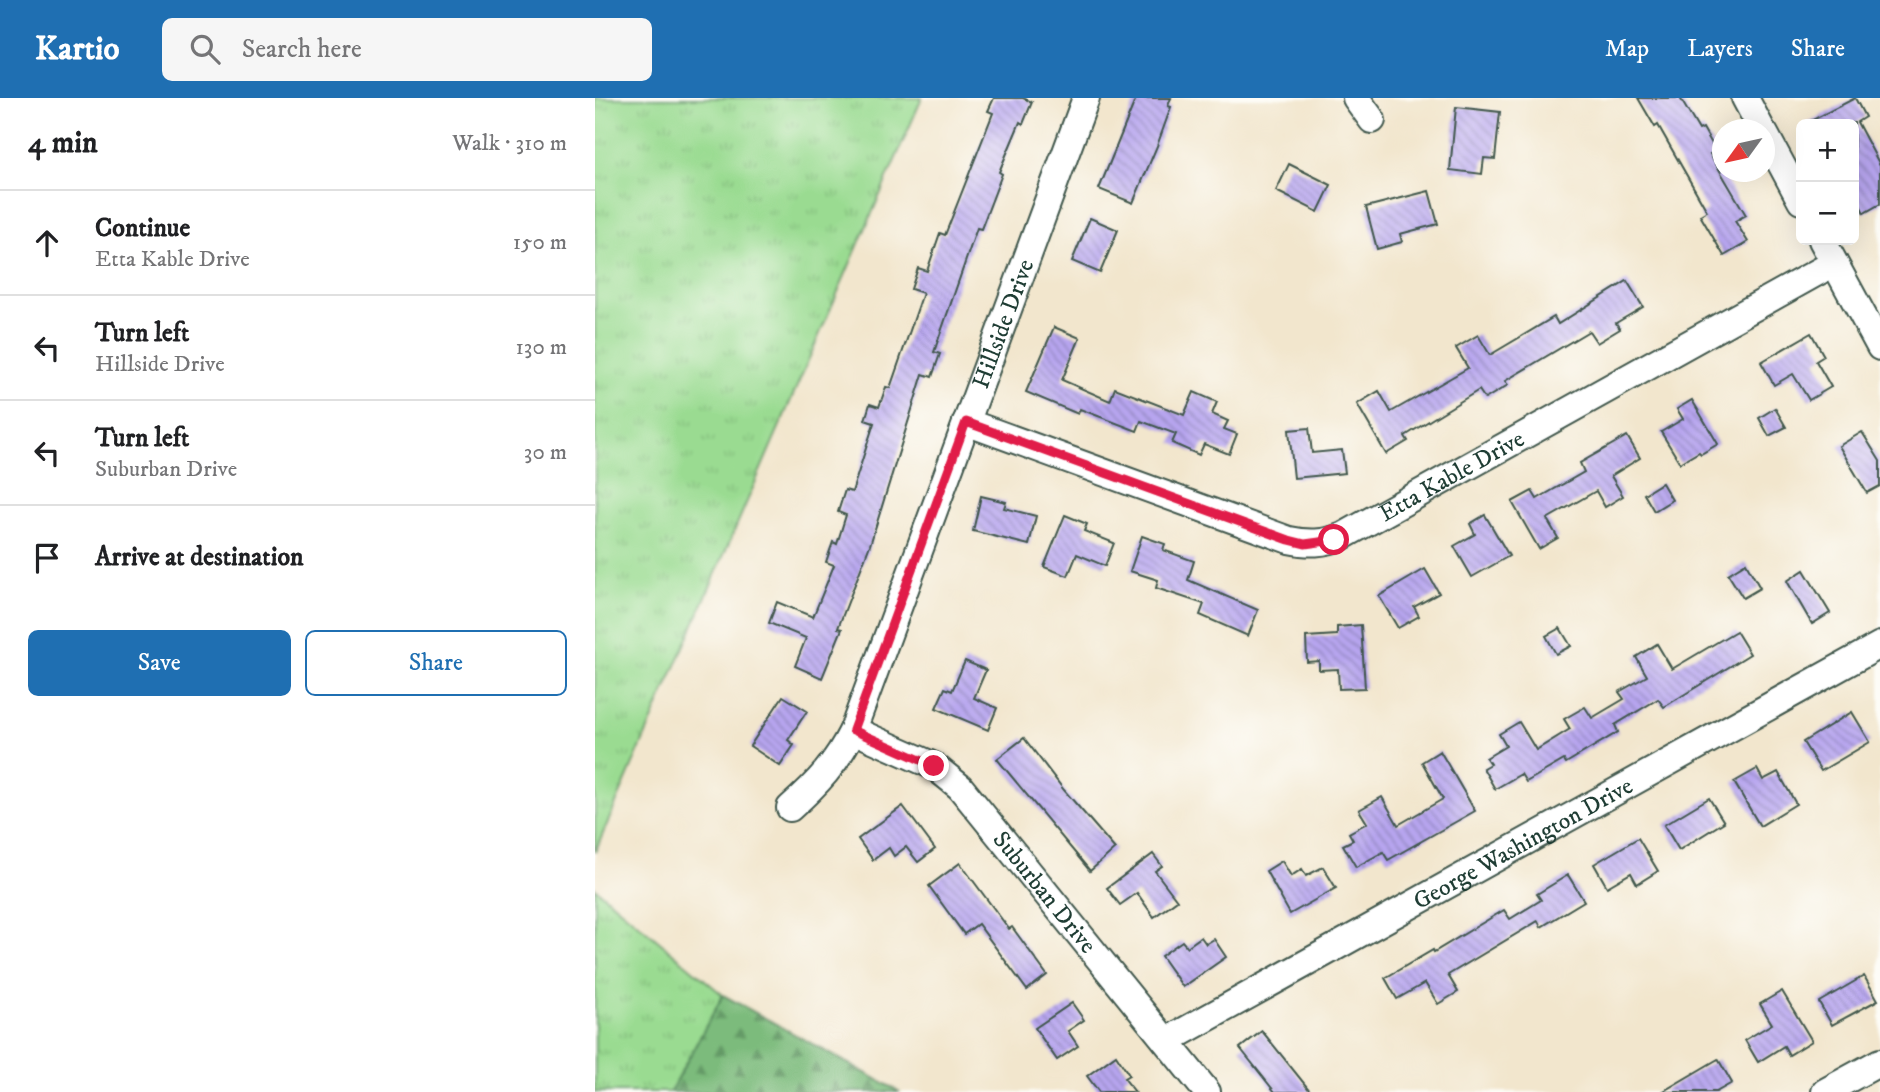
<!DOCTYPE html>
<meta charset="utf-8">
<style>
:root{--surface:#fff;--page:#f6f6f6;--text:#202124;--muted:#757577;--line:#e0e0e0;--accent:#1f6fb2}
body{margin:0;font-family:"IM FELL DW Pica",serif;background:var(--page);color:var(--text)}
.controls{position:absolute;right:21px;top:21px;display:grid;overflow:hidden;border-radius:10px;box-shadow:0 7px 28px #0002}
.controls button{width:63px;height:63px;display:grid;place-items:center;padding:0;border:0;border-bottom:2px solid var(--line);background:var(--surface);color:var(--text);font:35px sans-serif}
.compass{position:absolute;left:1117px;top:21px;width:63px;height:63px;border-radius:50%;background:var(--surface);box-shadow:0 7px 28px #0002;rotate:237deg}
.stop{position:absolute;width:21px;height:21px;margin:-16px;border:5px solid #e11d48;border-radius:50%;background:#fff}
.stop.end{background:#e11d48;border-color:#fff;box-shadow:0 2px 7px #0008}
.list{margin:0;padding:0;list-style:none}
h2{display:flex;justify-content:space-between;align-items:center;height:91px;margin:0;padding:0 28px;font-size:30px}
h2 small{font-size:23px;font-weight:400;color:var(--muted)}
.list li{display:grid;grid-template-columns:46px 1fr auto;gap:21px;align-items:center;box-sizing:border-box;height:105px;padding:0 28px;border-top:2px solid var(--line)}
.list b{display:block;font-size:26px;white-space:nowrap}
.list p{margin:0;font-size:23px;white-space:nowrap;color:var(--muted)}
.list em{font-size:23px;font-style:normal;color:var(--muted)}
.actions{display:flex;gap:14px;padding:21px 28px}
.actions a{flex:1;padding:16px 0;border:2px solid var(--accent);border-radius:10px;text-align:center;font-size:24px;color:var(--accent)}
.actions .main{background:var(--accent);color:#fff}
.icon{flex:none;width:38px;height:38px;fill:none;stroke:currentColor;stroke-width:2;stroke-linecap:round;stroke-linejoin:round}
.map{position:relative;flex:none;width:1285px;height:994px;overflow:hidden}
header{display:flex;align-items:center;gap:42px;box-sizing:border-box;height:98px;padding:0 35px;background:var(--accent);color:#fff}
header strong{font-size:33px}
nav{display:flex;gap:38px;margin-inline-start:auto;font-size:24px}
.search{width:490px;height:63px;background:var(--page);display:flex;align-items:center;gap:18px;box-sizing:border-box;padding:0 24px;border-radius:10px;color:var(--muted);font-size:26px}
main{display:flex}
aside{flex:1;background:var(--surface)}
.map>svg:first-child{display:block}
</style>
<header>
<strong>Kartio</strong>
<div class="search"><svg class="icon" aria-label="search" viewBox="0 0 24 24"><circle cx="10" cy="10" r="6"/><path d="M15 15l6 6"/></svg>Search here</div>
<nav><a>Map</a><a>Layers</a><a>Share</a></nav>
</header>
<main>
<aside>
<h2>4 min<small>Walk · 310 m</small></h2>
<ul class="list">
<li><svg class="icon" aria-label="ahead" viewBox="0 0 24 24"><path d="M12 20V5M6 11l6-6 6 6"/></svg><div><b>Continue</b><p>Etta Kable Drive</p></div><em>150 m</em></li>
<li><svg class="icon" aria-label="left" viewBox="0 0 24 24"><path d="M17 20v-9H6M10 6l-5 5 5 5"/></svg><div><b>Turn left</b><p>Hillside Drive</p></div><em>130 m</em></li>
<li><svg class="icon" aria-label="left" viewBox="0 0 24 24"><path d="M17 20v-9H6M10 6l-5 5 5 5"/></svg><div><b>Turn left</b><p>Suburban Drive</p></div><em>30 m</em></li>
<li><svg class="icon" aria-label="arrive" viewBox="0 0 24 24"><path d="M6 21V4h12l-3 4 3 4H6"/></svg><div><b>Arrive at destination</b></div></li>
</ul>
<div class="actions"><a class="main">Save</a><a>Share</a></div>
</aside>
<div class="map">
<svg width="1285" height="994" viewBox="0 0 1285 994">
<defs>
<pattern id="grass-tufts" width="24" height="20" patternUnits="userSpaceOnUse" patternTransform="scale(1.75)"><rect width="24" height="20" fill="#9adb91"/><path d="M3 7l-1-3M5 7V3M7 7l1-3M15 17l-1-3M17 17v-4M19 17l1-3" fill="none" stroke="#84bd7e"/></pattern>
<pattern id="forest-firs" width="22" height="20" patternUnits="userSpaceOnUse" patternTransform="scale(1.75)"><rect width="22" height="20" fill="#7bbb7b"/><path d="M5 1l3.5 6h-7zM16 11l3.5 6h-7z" fill="#649966"/></pattern>
<pattern id="building-back-hatch" width="6" height="6" patternUnits="userSpaceOnUse" patternTransform="scale(1.75)"><rect width="6" height="6" fill="#b7a5ef"/><path d="M-1 5l2 2M0 0l6 6M5-1l2 2" fill="none" stroke="#9488c2"/></pattern>
</defs>
<rect width="100%" height="100%" fill="#fdfcf7"/>
<filter id="ink" filterUnits="userSpaceOnUse"><feTurbulence type="fractalNoise" baseFrequency=".0143" numOctaves="2"/><feDisplacementMap in="SourceGraphic" scale="14" xChannelSelector="R" yChannelSelector="G"/><feConvolveMatrix kernelMatrix="1 2 1 2 8 2 1 2 1" color-interpolation-filters="sRGB"/></filter>
<filter id="wash" filterUnits="userSpaceOnUse"><feTurbulence type="fractalNoise" baseFrequency=".00686" numOctaves="4" result="noise"/><feDisplacementMap in="SourceGraphic" scale="28" xChannelSelector="R" yChannelSelector="G"/><feGaussianBlur stdDeviation="1.57" result="paint"/><feColorMatrix in="noise" values="0 0 0 0 0 0 0 0 0 0 0 0 0 0 0 0 0 1.4 0 .05"/><feComposite in="paint" operator="in"/></filter>
<g filter="url(#wash)">
<rect width="100%" height="100%" fill="#f2e6cd"/>
<g fill="url(#grass-tufts)" stroke="#5c8c62" stroke-width="2">
<polygon points="0,0 327,0 0,754"/>
<polygon points="0,790 128,897 75,994 0,994"/>
</g>
<polygon fill="url(#forest-firs)" stroke="#4d7c58" stroke-width="2" points="128,897 305,994 75,994"/>
<g id="blocks">
<g fill="url(#building-back-hatch)">
<polygon points="399,0 428,0 437,4 428,26 425,24 404,74 407,76 386,131 382,130 339,254 345,256 337,279 328,276 275,447 243,530 247,531 227,580 200,568 211,540 174,525 182,504 218,519 239,467 231,464 238,444 242,446 251,417 243,414 250,392 257,394 279,325 270,322 275,306 284,309 291,289 295,290 328,195 316,191 323,170 332,173 345,135 350,137 398,15 393,13"/>
<polygon points="541,0 576,0 573,8 576,9 562,48 538,105 504,91"/>
<polygon points="1043,0 1085,0 1104,32 1108,30 1121,53 1115,56 1151,117 1140,123 1153,144 1129,158 1105,117 1112,113 1063,27 1060,29"/>
<polygon points="1260,0 1270,19 1262,24 1285,67 1285,106 1269,115 1259,95 1259,25 1210,26"/>
<polygon points="861,9 905,14 900,61 889,60 887,76 855,72"/>
<polygon points="694,66 736,87 723,114 681,93"/>
<polygon points="834,93 843,126 805,136 807,144 782,151 771,109"/>
<polygon points="495,120 523,132 505,175 477,163"/>
<polygon points="1032,183 1048,209 1021,225 1025,231 1002,245 994,233 910,283 913,287 890,301 884,292 837,321 810,338 813,343 791,356 762,306 784,293 796,314 873,270 861,250 883,237 895,257 959,219 963,226"/>
<polygon points="459,229 485,240 467,282 515,303 520,290 589,317 599,294 622,304 617,316 633,323 629,331 642,336 634,356 609,346 604,357 577,345 581,336 546,323 542,333 485,311 483,316 431,294"/>
<polygon points="1216,235 1229,258 1221,263 1236,289 1214,302 1198,276 1179,287 1166,264"/>
<polygon points="1097,302 1123,346 1106,356 1104,354 1085,365 1066,334 1088,321 1082,311"/>
<polygon points="1180,310 1191,329 1174,338 1164,320"/>
<polygon points="714,330 717,355 747,352 750,375 699,380 694,332"/>
<polygon points="1267,334 1285,363 1285,388 1272,395 1244,348"/>
<polygon points="1032,338 1045,360 1016,378 1028,398 1010,409 1001,393 952,421 963,440 944,451 917,404 937,393 942,401 989,374 985,365"/>
<polygon points="1067,385 1077,402 1059,413 1049,396"/>
<polygon points="386,398 411,404 409,410 441,418 434,447 378,433"/>
<polygon points="470,417 492,426 489,433 519,445 510,468 482,456 473,478 449,469"/>
<polygon points="890,417 914,458 877,479 859,448 880,436 875,426"/>
<polygon points="547,438 570,446 568,452 599,463 593,482 663,512 653,538 605,517 609,506 561,490 563,482 535,473"/>
<polygon points="1151,465 1165,490 1148,500 1133,476"/>
<polygon points="830,471 844,495 819,509 824,518 803,530 784,498"/>
<polygon points="1209,472 1235,515 1217,526 1192,483"/>
<polygon points="766,527 770,590 744,591 743,571 724,572 724,563 712,564 711,539 742,537 742,529"/>
<polygon points="965,530 976,548 961,556 951,538"/>
<polygon points="1141,533 1155,556 1069,609 1063,601 1020,627 1023,634 971,665 969,662 931,684 926,676 900,691 888,670 895,666 891,660 911,648 904,636 924,624 941,652 975,631 969,621 990,609 997,620 1029,601 1024,594 1052,578 1041,559 1062,546 1077,571"/>
<polygon points="370,563 391,572 379,600 402,610 393,632 341,610 350,590 357,593"/>
<polygon points="188,598 212,613 193,642 199,647 185,668 155,648"/>
<polygon points="1257,614 1275,644 1226,673 1208,644"/>
<polygon points="429,640 469,692 520,751 495,773 402,661"/>
<polygon points="845,653 880,713 793,762 788,754 761,769 748,747 758,742 754,735 772,725 764,712 787,699 803,727 848,701 827,664"/>
<polygon points="1162,671 1168,682 1183,674 1201,706 1165,728 1139,684"/>
<polygon points="1114,700 1129,724 1084,752 1069,727"/>
<polygon points="308,708 340,751 323,764 311,749 299,758 294,750 278,762 263,741"/>
<polygon points="1043,740 1063,773 1042,786 1036,775 1012,789 999,766"/>
<polygon points="558,756 567,768 560,773 582,802 559,819 542,795 525,807 512,790"/>
<polygon points="687,763 696,778 707,771 711,778 728,769 741,790 695,816 671,773"/>
<polygon points="365,765 414,831 417,829 452,877 432,892 383,826 369,836 334,788"/>
<polygon points="973,777 989,803 946,829 943,823 853,877 863,894 843,906 830,885 802,901 790,880 838,852 839,854 909,812 915,821 946,802 942,796"/>
<polygon points="606,839 611,846 619,841 631,859 588,889 566,858 587,843 592,849"/>
<polygon points="1269,878 1283,902 1237,927 1224,904"/>
<polygon points="1187,893 1217,943 1194,957 1189,948 1163,964 1150,942 1177,926 1165,906"/>
<polygon points="477,905 489,922 473,933 483,948 462,962 440,930"/>
<polygon points="667,933 716,994 680,994 645,950"/>
<polygon points="521,957 534,977 529,980 540,994 504,994 492,978"/>
<polygon points="1123,961 1137,985 1121,994 1067,994"/>
</g>
</g>
</g>
<g filter="url(#ink)">
<use href="#blocks" fill-opacity="0" stroke="#3f564b" stroke-width="2"/>
<g fill="none" stroke-linecap="round" stroke-linejoin="round">
<g stroke="#3f564b" stroke-width="30">
<g id="minor">
<polyline points="761,0 777,22"/>
<polyline points="1150,0 1167,32"/>
<polyline points="1170,36 1206,103"/>
<polyline points="1227,142 1285,249"/>
<path id="s1" d="M 371,324 L 694,442 C 713,446 729,446 748,438 L 1239,165"/>
<path id="s2" d="M 258,632 L 339,668 L 365,689 L 612,994"/>
<path id="s3" d="M 195,710 C 223,685 241,666 258,632 L 491,0"/>
<path id="s4" d="M 571,943 L 1285,547"/>
<polyline points="1230,994 1285,964"/>
</g>
</g>
<use href="#minor" stroke="#fff" stroke-width="26"/>
</g>
</g>
<g fill="none" stroke-linecap="round" stroke-linejoin="round" filter="url(#ink)">
<polyline stroke="#e11d48" stroke-width="9" points="339,668 258,632 371,324 694,442 710,446 739,442"/>
</g>
<g text-anchor="middle" stroke-width="5" stroke-linejoin="round" paint-order="stroke">
<g font-size="24" fill="#1f3d34" stroke="#fdfcf7">
<text dy="8" stroke="none"><textPath href="#s3" startOffset="534">Hillside Drive</textPath></text>
<text dy="8" stroke="none"><textPath href="#s1" startOffset="523">Etta Kable Drive</textPath></text>
<text dy="8" stroke="none"><textPath href="#s4" startOffset="408">George Washington Drive</textPath></text>
<text dy="8" stroke="none"><textPath href="#s2" startOffset="257">Suburban Drive</textPath></text>
</g>
</g>
</svg>
<div class="controls">
<button>+</button>
<button>−</button>
</div>
<svg class="compass" viewBox="-18 -18 36 36"><path d="M0-13l5 13h-10z" fill="#e53935"/><path d="M0 13l5-13h-10z" fill="#757577"/></svg>
<div class="stop" style="left:739px;top:442px"></div>
<div class="stop end" style="left:339px;top:668px"></div>
</div>
</main>
